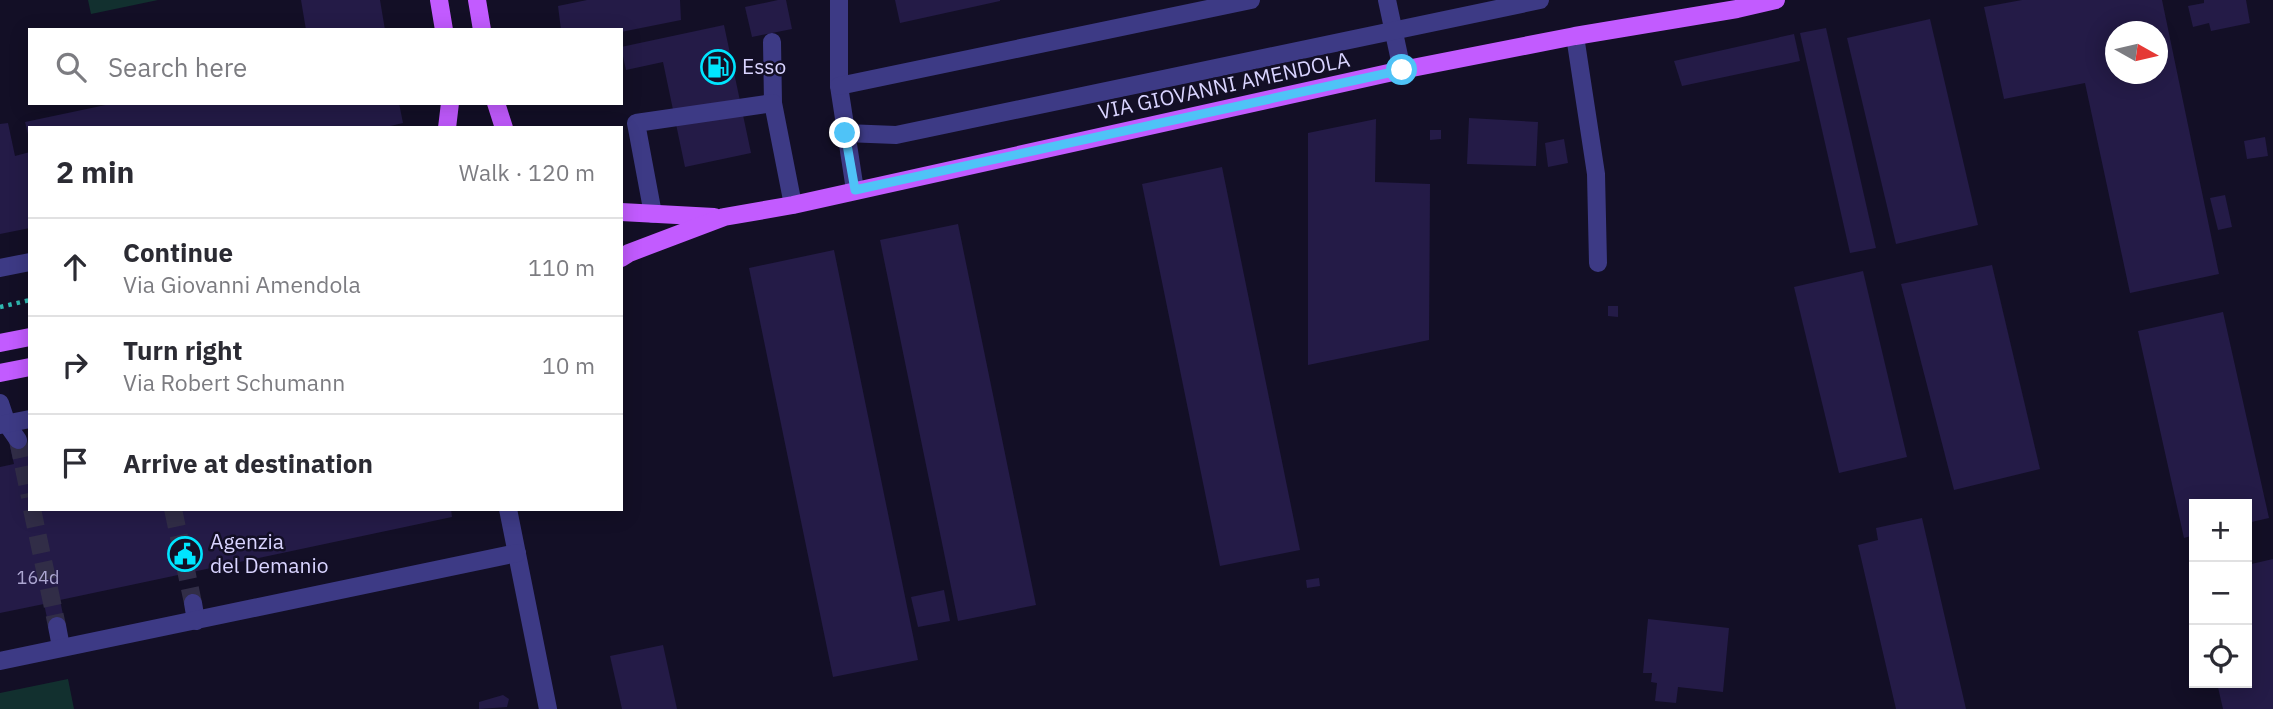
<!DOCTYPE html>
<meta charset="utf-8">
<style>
:root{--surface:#fff;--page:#f2f2f3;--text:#2b2b33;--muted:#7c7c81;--line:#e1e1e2}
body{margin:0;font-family:"IBM Plex Sans",sans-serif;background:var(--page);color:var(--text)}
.controls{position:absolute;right:21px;bottom:21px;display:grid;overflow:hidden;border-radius:0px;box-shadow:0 4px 18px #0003}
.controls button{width:63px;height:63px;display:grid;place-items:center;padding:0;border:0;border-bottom:2px solid var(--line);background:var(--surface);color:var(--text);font:35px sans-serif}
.compass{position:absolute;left:2105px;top:21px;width:63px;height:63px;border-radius:50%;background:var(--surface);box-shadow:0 4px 18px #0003;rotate:98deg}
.stop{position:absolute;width:21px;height:21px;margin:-16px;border:5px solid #4fc3f7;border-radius:50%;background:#fff}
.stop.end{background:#4fc3f7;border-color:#fff;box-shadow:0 2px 7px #0008}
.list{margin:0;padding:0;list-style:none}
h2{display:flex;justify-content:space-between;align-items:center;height:91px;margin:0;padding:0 28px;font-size:30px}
h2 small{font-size:23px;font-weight:400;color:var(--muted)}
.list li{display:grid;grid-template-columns:46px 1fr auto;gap:21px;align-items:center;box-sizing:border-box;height:98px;padding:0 28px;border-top:2px solid var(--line)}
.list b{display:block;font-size:26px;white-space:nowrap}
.list p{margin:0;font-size:23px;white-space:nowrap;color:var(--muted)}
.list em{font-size:23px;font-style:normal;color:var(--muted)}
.icon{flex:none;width:38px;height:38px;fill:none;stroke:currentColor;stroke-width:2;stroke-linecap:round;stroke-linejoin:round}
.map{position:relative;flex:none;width:2273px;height:709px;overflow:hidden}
.search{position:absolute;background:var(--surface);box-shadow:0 4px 18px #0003;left:28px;top:28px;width:595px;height:77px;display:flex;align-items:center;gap:18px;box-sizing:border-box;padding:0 24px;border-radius:0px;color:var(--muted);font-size:26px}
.panel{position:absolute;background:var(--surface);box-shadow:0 4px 18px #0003;left:28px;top:126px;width:595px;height:385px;border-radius:0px}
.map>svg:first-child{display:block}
</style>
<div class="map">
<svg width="2273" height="709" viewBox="0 0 2273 709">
<rect width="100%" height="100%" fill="#130f26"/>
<g fill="#12302f">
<polygon points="88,0 158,0 91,14"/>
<polygon points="68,679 74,709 0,709 0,693"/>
</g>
<g fill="#241b47" fill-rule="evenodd">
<polygon points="301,0 380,0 385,30 306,30"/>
<polygon points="587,0 680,0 681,20 621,32 621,30 561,30 558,6"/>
<polygon points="778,0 786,0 792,29 752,37 745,7"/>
<polygon points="895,0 1000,0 1000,1 900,23"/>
<path d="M 2022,0 L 2162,0 L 2219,274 L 2130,293 L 2085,83 L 2004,99 L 1984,7 ZM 2116,32 L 2158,32 L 2158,74 L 2116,74 Z"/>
<polygon points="2204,0 2246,0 2250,23 2211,31 2209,23 2193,27 2188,6 2204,3"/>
<polygon points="1930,19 1978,225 1896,244 1847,38"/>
<polygon points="724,25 751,153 685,167 663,62 626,70 621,47"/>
<polygon points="1826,28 1876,248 1850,253 1800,33"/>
<polygon points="1794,34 1800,61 1682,86 1674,61"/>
<polygon points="115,103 399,103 403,123 382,128 30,128 29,138 25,122"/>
<polygon points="1469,118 1538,122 1536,166 1467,164"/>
<polygon points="1376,119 1375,182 1430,184 1429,340 1308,365 1308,133"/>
<polygon points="8,123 15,156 30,152 30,228 0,234 0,124"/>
<polygon points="1430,130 1441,130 1441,139 1430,140"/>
<polygon points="2265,137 2268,156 2247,159 2244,141"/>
<polygon points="1564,139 1568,163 1548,167 1545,143"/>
<polygon points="1222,167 1300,550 1220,566 1142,184"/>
<polygon points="2225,195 2232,227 2218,230 2210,198"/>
<polygon points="958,224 1036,605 958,621 880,240"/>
<polygon points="834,250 918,660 833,677 749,268"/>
<polygon points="1992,265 2040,469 1954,490 1901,284"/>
<polygon points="1863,271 1907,457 1839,473 1794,287"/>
<polygon points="1608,306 1618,306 1618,317 1608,316"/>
<polygon points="2223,312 2269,518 2247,523 2247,504 2194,504 2194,535 2184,538 2138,331"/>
<polygon points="26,438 30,455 30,509 451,509 452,517 60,600 65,624 49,627 44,604 0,613 0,467 14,464 9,442"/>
<polygon points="1922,518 1966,709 1896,709 1858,545 1878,540 1876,528"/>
<polygon points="2273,559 2273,709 2223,709 2217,683 2247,683 2247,565"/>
<polygon points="1319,578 1320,586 1307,588 1306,580"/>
<polygon points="944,590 950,621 918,627 911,597"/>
<polygon points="1648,619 1729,628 1723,692 1678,687 1676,703 1655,701 1657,683 1651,682 1652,673 1643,673"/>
<polygon points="663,645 677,709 622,709 610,656"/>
<polygon points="503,695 509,699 507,707 479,709 479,702"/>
</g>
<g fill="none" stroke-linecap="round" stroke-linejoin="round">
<g stroke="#312d47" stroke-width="18" stroke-dasharray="18 9" stroke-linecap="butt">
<polyline points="18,440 30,497"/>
<polyline points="32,509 57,626"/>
<polyline points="173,509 193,603"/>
</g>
<polyline stroke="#2fb8b0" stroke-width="4.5" stroke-dasharray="3.5 5" stroke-linecap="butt" points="0,307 30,300"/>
<g stroke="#3d3a85" stroke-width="18">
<polyline points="839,0 839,86 855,190"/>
<polyline points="1387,0 1402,70"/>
<polyline points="1575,36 1596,174 1598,263"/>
<polyline points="772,42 773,103"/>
<polyline points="839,86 1251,0"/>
<polyline points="845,133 896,135 1540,0"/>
<polyline points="653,214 636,123 773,103 793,205"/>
<polyline points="0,268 30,262"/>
<polyline points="0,403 7,424 18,440"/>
<polyline points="0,425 30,419"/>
<polyline points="508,509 548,709"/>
<polyline points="193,603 196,621"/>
<polyline points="57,626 61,647"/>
<polyline points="0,661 517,553"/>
</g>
<g stroke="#c25bff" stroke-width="18">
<polyline points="439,0 444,30"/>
<polyline points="477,0 482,30"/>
<polyline points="496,103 504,128"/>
<polyline points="447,128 450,103"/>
<polyline points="621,212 714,217"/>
<polyline points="621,258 629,253 724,217 793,205 1402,70 1575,36 1737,9 1776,0"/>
<polyline points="0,343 30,337"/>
<polyline points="0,373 30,367"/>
</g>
</g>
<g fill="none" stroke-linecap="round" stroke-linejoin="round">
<polyline stroke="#4fc3f7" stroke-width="9" points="845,133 855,190 1402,70"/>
</g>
<defs>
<g id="fuel-ring" transform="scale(1.75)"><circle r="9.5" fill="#130f26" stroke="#00e5ff" stroke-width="1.5"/><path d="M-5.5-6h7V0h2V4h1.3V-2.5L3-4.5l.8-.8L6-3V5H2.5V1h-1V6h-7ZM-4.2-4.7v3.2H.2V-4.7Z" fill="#00e5ff"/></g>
<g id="civic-ring" transform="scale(1.75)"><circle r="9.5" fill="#130f26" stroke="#00e5ff" stroke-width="1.5"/><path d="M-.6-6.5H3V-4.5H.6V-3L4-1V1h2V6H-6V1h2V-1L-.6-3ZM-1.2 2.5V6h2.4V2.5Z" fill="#00e5ff"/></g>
</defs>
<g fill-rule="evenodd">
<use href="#fuel-ring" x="718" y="67"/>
<use href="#civic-ring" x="185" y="554"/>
</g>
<g text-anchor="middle" stroke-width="5" stroke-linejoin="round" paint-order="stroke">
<g font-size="18" fill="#aca6d1">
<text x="38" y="584">164d</text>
</g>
<g font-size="21" fill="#d9d4ff" stroke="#130f26" text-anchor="start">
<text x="742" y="74">Esso</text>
<text x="210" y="549">Agenzia<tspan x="210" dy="24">del Demanio</tspan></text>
</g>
<g font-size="21" fill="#d9d4ff" stroke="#130f26">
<text transform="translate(1224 86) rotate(-12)" y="7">VIA GIOVANNI AMENDOLA</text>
</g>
</g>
</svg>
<div class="controls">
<button>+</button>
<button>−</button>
<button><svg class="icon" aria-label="locate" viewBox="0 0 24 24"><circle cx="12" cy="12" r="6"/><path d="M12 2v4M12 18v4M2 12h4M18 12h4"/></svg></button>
</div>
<svg class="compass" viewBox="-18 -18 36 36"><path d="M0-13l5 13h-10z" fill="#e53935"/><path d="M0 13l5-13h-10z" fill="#7c7c81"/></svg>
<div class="stop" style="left:1402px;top:70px"></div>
<div class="stop end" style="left:845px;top:133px"></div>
<div class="search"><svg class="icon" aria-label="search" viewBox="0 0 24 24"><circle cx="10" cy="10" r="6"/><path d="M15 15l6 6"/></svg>Search here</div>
<section class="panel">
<h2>2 min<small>Walk · 120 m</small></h2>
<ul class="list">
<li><svg class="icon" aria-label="ahead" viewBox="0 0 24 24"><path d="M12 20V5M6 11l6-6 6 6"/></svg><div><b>Continue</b><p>Via Giovanni Amendola</p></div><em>110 m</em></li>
<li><svg class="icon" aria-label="right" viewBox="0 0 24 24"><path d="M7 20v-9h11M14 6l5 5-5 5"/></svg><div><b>Turn right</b><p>Via Robert Schumann</p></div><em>10 m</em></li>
<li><svg class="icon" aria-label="arrive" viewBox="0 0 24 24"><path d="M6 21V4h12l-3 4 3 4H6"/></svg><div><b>Arrive at destination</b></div></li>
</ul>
</section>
</div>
